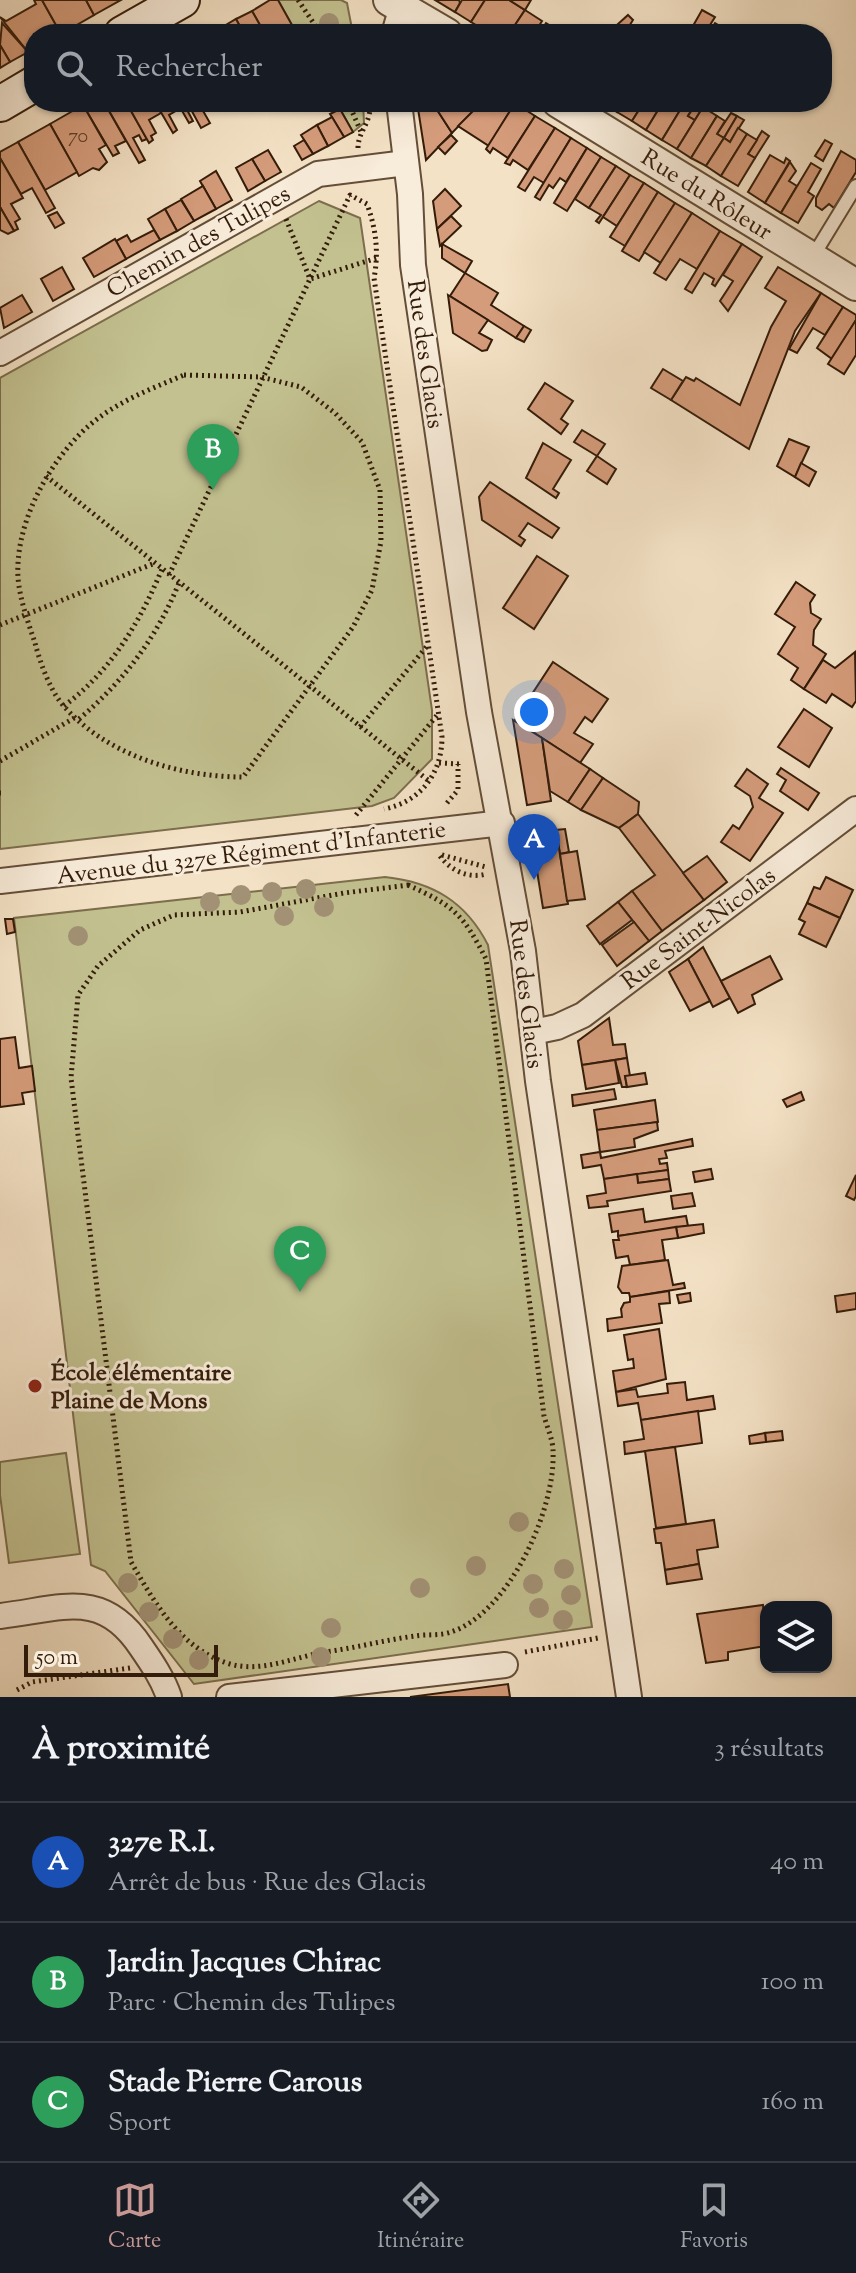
<!DOCTYPE html>
<html lang="fr">
<meta charset="utf-8">
<style>
:root{--surface:#171b24;--page:#242831;--text:#f1f3f6;--muted:#9ea1a6;--line:#363941;--accent:#c59692}
body{margin:0;font-family:"Sorts Mill Goudy",serif;background:var(--page);color:var(--text)}
.controls{position:absolute;right:24px;bottom:24px;display:grid;overflow:hidden;border-radius:16px;box-shadow:0 2px 6px #0004}
.controls button{width:72px;height:72px;display:grid;place-items:center;padding:0;border:0;border-bottom:2px solid var(--line);background:var(--surface);color:var(--text);font:40px sans-serif}
.scale{position:absolute;left:24px;bottom:20px;width:194px;box-sizing:border-box;padding-left:8px;border:4px solid #341c0a;border-top:0;font-size:22px;line-height:28px;white-space:nowrap;color:#341c0a;-webkit-text-stroke:6px #f8ecda;paint-order:stroke}
.you{position:absolute;left:534px;top:712px;width:28px;height:28px;margin:-20px;border:6px solid #fff;border-radius:50%;background:#1a73e8;box-shadow:0 0 0 12px #1a73e833}
.badge{display:grid;place-items:center;width:52px;height:52px;border-radius:50%;background:var(--accent);color:#fff;font-size:26px;font-weight:700}
.pin{position:absolute;translate:-50% -66px;filter:drop-shadow(0 2px 4px #0008)}
.pin::after{content:'';position:absolute;top:42px;width:28px;height:24px;background:inherit;clip-path:polygon(0 0,100% 0,50% 100%)}
.list{margin:0;padding:0;list-style:none}
h2{display:flex;justify-content:space-between;align-items:center;height:104px;margin:0;padding:0 32px;font-size:34px}
h2 small{font-size:26px;font-weight:400;color:var(--muted)}
.list li{display:grid;grid-template-columns:52px 1fr auto;gap:24px;align-items:center;box-sizing:border-box;height:120px;padding:0 32px;border-top:2px solid var(--line)}
.list b{display:block;font-size:30px;white-space:nowrap}
.list p{margin:0;font-size:26px;white-space:nowrap;color:var(--muted)}
.list em{font-size:26px;font-style:normal;color:var(--muted)}
.icon{flex:none;width:44px;height:44px;fill:none;stroke:currentColor;stroke-width:2;stroke-linecap:round;stroke-linejoin:round}
.map{position:relative;flex:none;width:856px;height:1697px;overflow:hidden}
.search{position:absolute;background:var(--surface);box-shadow:0 2px 6px #0004;left:24px;right:24px;top:24px;height:88px;display:flex;align-items:center;gap:20px;box-sizing:border-box;padding:0 28px;border-radius:32px;color:var(--muted);font-size:30px}
.sheet{height:464px;background:var(--surface)}
nav{display:flex;justify-content:space-around;align-items:center;box-sizing:border-box;height:112px;border-top:2px solid var(--line);background:var(--surface);font-size:22px;color:var(--muted)}
nav a{display:grid;justify-items:center;gap:4px}
nav .on{color:var(--accent)}
.map>svg:first-child{display:block}
</style>
<div class="map">
<svg width="856" height="1697" viewBox="0 0 856 1697">
<rect width="100%" height="100%" fill="#f4e2c6"/>
<filter id="stains"><feTurbulence type="fractalNoise" baseFrequency=".0025" numOctaves="4"/><feColorMatrix values="0 0 0 0 .2 0 0 0 0 .09 0 0 0 0 .02 0 0 0 .5 -.17"/></filter>
<radialGradient id="worn" r=".72"><stop offset=".6" stop-color="#630" stop-opacity="0"/><stop offset="1" stop-color="#630" stop-opacity=".3"/></radialGradient>
<g fill="#c3c190" stroke="#7c6e4d" stroke-width="2">
<polygon points="278,0 341,0 347,3 353,34 297,34"/>
<polygon points="336,102 363,102 364,123 353,132"/>
<polygon points="319,201 360,218 432,710 432,759 394,798 372,806 0,849 0,378"/>
<path d="M 385,877 C 433,882 466,902 488,945 L 592,1627 L 194,1684 L 105,1571 L 91,1565 L 14,918 Z"/>
<polygon points="66,1453 80,1554 9,1563 0,1495 0,1462"/>
</g>
<g fill="#d59c7b" stroke="#341c0a" stroke-width="2">
<polygon points="34,0 42,0 61,34 34,34 34,49 28,52 0,17 6,21 36,4"/>
<polygon points="42,0 86,0 94,15 61,34"/>
<polygon points="86,0 121,0 94,15"/>
<polygon points="270,0 278,0 297,34 265,34 252,11"/>
<polygon points="435,0 459,0 460,3 455,12"/>
<polygon points="462,0 485,0 471,22 455,12"/>
<polygon points="485,0 509,0 525,10 509,34 491,34 471,22"/>
<polygon points="509,0 531,0 525,10"/>
<polygon points="525,10 542,21 534,34 509,34"/>
<polygon points="702,10 715,17 705,33 693,26"/>
<polygon points="252,11 265,34 244,34 236,19"/>
<polygon points="628,15 633,20 626,31 618,24"/>
<polygon points="236,19 244,34 222,34 219,29"/>
<polygon points="2,23 28,52 10,62 0,45"/>
<polygon points="546,23 559,31 557,34 539,34"/>
<polygon points="715,23 728,31 726,34 708,34"/>
<polygon points="0,45 10,62 0,68"/>
<polygon points="89,102 104,102 126,141 115,146 119,153 113,156 83,105"/>
<polygon points="104,102 126,102 147,139 142,141 139,135 133,138 145,160 139,163"/>
<polygon points="126,102 155,102 161,113 149,120 156,133 151,136 153,140 149,143"/>
<polygon points="155,102 177,102 181,108 169,115 177,130 173,133"/>
<polygon points="177,102 198,102 210,123 201,128 188,104 185,106 193,121 189,123"/>
<polygon points="417,102 432,102 452,133 426,160"/>
<polygon points="432,102 482,102 452,133"/>
<polygon points="482,102 515,103 489,146 458,126"/>
<polygon points="604,102 624,102 617,112"/>
<polygon points="624,102 644,102 632,121 617,112"/>
<polygon points="644,102 663,102 646,130 632,121"/>
<polygon points="663,102 685,102 662,140 646,130"/>
<polygon points="685,102 696,103 688,116 695,120 677,149 662,140"/>
<polygon points="706,102 695,120 688,116 697,102"/>
<polygon points="515,103 535,116 508,158 493,148 490,153 486,149"/>
<polygon points="83,105 106,145 99,149 107,162 99,170 93,168 79,176 50,124"/>
<polygon points="703,107 717,116 691,158 677,149"/>
<polygon points="340,109 353,132 344,137 330,114"/>
<polygon points="731,113 737,116 724,138 717,134"/>
<polygon points="535,116 555,128 528,170 513,160 510,165 505,163"/>
<polygon points="717,116 725,121 717,134 724,138 706,166 691,158"/>
<polygon points="737,116 744,120 730,142 724,138"/>
<polygon points="332,117 344,137 328,146 317,125"/>
<polygon points="50,124 77,172 45,190 18,142"/>
<polygon points="317,125 328,146 313,154 301,135"/>
<polygon points="555,128 571,138 544,183 534,177 525,191 518,187"/>
<polygon points="738,128 747,134 721,176 706,166 724,138 730,142"/>
<polygon points="762,131 769,136 755,158 748,154"/>
<polygon points="747,134 757,140 748,154 755,158 738,186 721,176"/>
<polygon points="451,135 457,141 445,154 438,147"/>
<polygon points="571,138 587,148 566,182 560,178 553,188 549,185 540,200 535,197"/>
<polygon points="304,140 313,154 302,160 294,146"/>
<polygon points="825,140 832,144 823,161 815,156"/>
<polygon points="18,142 55,208 46,213 32,188 21,194 0,158 0,152"/>
<polygon points="587,148 601,157 567,211 554,203"/>
<polygon points="268,150 281,172 265,181 252,159"/>
<polygon points="841,151 856,160 856,172 834,208 829,204 822,210 816,206 816,198"/>
<polygon points="770,155 784,163 786,158 790,161 765,203 748,192"/>
<polygon points="601,157 616,166 589,208 575,199"/>
<polygon points="0,158 23,198 11,204 20,219 15,222 18,229 14,231 0,207"/>
<polygon points="252,159 265,181 248,191 236,168"/>
<polygon points="790,162 796,171 789,181 797,186 781,213 765,203"/>
<polygon points="811,163 821,169 808,192 814,196 798,223 781,213"/>
<polygon points="616,166 630,175 599,223 596,221 601,215 589,208"/>
<polygon points="216,171 232,200 216,209 200,181"/>
<polygon points="630,175 644,183 617,226 603,217"/>
<polygon points="644,183 658,192 625,246 610,237"/>
<polygon points="203,186 216,209 194,221 181,199"/>
<polygon points="445,189 461,206 437,229 433,201"/>
<polygon points="658,192 675,203 639,261 622,251"/>
<polygon points="181,200 194,221 177,231 165,209"/>
<polygon points="675,203 692,213 661,263 644,252"/>
<polygon points="0,207 14,231 8,234 0,230"/>
<polygon points="165,209 177,231 160,240 148,219"/>
<polygon points="57,212 64,223 55,228 48,216"/>
<polygon points="692,213 720,231 697,269 680,259 666,280 654,273"/>
<polygon points="451,216 461,226 440,246 437,229"/>
<polygon points="154,230 160,240 126,259 116,241 127,235 131,242"/>
<polygon points="720,231 742,244 715,286 712,284 714,279 704,273 692,293 685,289"/>
<polygon points="115,239 126,259 94,277 83,258"/>
<polygon points="442,244 472,261 465,273 442,258"/>
<polygon points="742,244 762,257 728,311 720,301 733,281 723,275"/>
<polygon points="62,267 74,289 53,301 41,279"/>
<polygon points="778,267 821,293 795,331 749,449 671,400 686,377 694,381 696,378 740,405 771,327 786,301 765,288"/>
<polygon points="465,273 498,293 491,305 524,326 516,338 450,296"/>
<polygon points="821,293 843,307 825,335 813,328 797,353 789,349"/>
<polygon points="22,295 32,312 4,328 0,308"/>
<polygon points="448,295 488,320 479,333 492,340 487,350 482,351 453,333"/>
<polygon points="843,307 856,315 856,320 832,359 817,348"/>
<polygon points="856,320 856,355 844,374 828,364"/>
<polygon points="524,326 531,330 524,342 516,338"/>
<polygon points="663,369 683,381 671,400 651,388"/>
<polygon points="545,383 573,401 561,419 568,424 561,434 528,409"/>
<polygon points="582,430 605,444 597,456 574,442"/>
<polygon points="789,439 809,447 795,477 777,466"/>
<polygon points="543,443 571,460 553,489 559,493 556,498 526,478"/>
<polygon points="597,456 616,469 607,484 587,471"/>
<polygon points="801,463 816,472 809,486 795,477"/>
<polygon points="490,482 559,528 552,538 528,523 519,536 525,540 521,546 482,520 479,497"/>
<polygon points="537,556 568,576 534,629 503,608"/>
<polygon points="796,582 815,595 810,603 811,613 821,619 814,630 813,645 826,654 804,689 791,680 798,668 778,654 795,627 775,614"/>
<polygon points="855,652 856,701 852,707 832,694 826,703 804,689 823,660 835,668"/>
<polygon points="553,662 608,699 592,722 585,717 574,733 593,744 580,763 515,720"/>
<polygon points="804,709 832,728 809,767 778,747"/>
<polygon points="513,720 542,738 551,801 527,805"/>
<polygon points="542,738 590,769 568,802 550,791"/>
<polygon points="781,768 819,793 808,810 780,791 786,780 777,774"/>
<polygon points="590,769 603,778 581,810 568,802"/>
<polygon points="747,769 768,784 759,798 783,813 750,861 721,842 733,825 739,829 753,807 750,796 735,786"/>
<polygon points="603,778 639,802 638,814 619,828 581,810"/>
<polygon points="638,814 704,900 662,931 632,891 655,875 619,828"/>
<polygon points="565,829 569,852 560,854 556,830"/>
<polygon points="556,830 568,904 543,908 531,834"/>
<polygon points="577,851 585,899 567,901 560,854"/>
<polygon points="707,856 727,882 704,900 683,873"/>
<polygon points="826,877 853,890 840,918 807,903 814,887 820,889"/>
<polygon points="632,891 662,931 649,941 618,902"/>
<polygon points="618,902 632,920 600,944 587,926"/>
<polygon points="807,903 840,918 826,947 799,934 805,922 799,919"/>
<polygon points="5,919 13,919 15,932 7,934"/>
<polygon points="634,922 649,941 617,966 602,945"/>
<polygon points="703,947 730,998 713,1007 688,959"/>
<polygon points="770,956 782,979 752,995 755,1004 738,1013 721,981"/>
<polygon points="688,959 710,1001 690,1011 669,972"/>
<polygon points="609,1018 613,1045 625,1044 627,1058 582,1065 578,1041"/>
<polygon points="15,1037 19,1068 32,1066 35,1091 22,1093 24,1104 0,1107 0,1039"/>
<polygon points="627,1058 630,1076 625,1076 627,1087 622,1087 615,1060"/>
<polygon points="615,1060 619,1083 586,1089 582,1065"/>
<polygon points="645,1073 647,1084 627,1087 625,1076"/>
<polygon points="614,1089 616,1099 573,1106 572,1095"/>
<polygon points="801,1092 804,1100 787,1107 783,1100"/>
<polygon points="655,1100 658,1122 597,1130 594,1110"/>
<polygon points="657,1122 658,1130 634,1139 635,1147 600,1152 597,1130"/>
<polygon points="692,1139 693,1146 665,1151 667,1158 659,1159 660,1164 667,1163 668,1170 604,1179 601,1165 583,1168 581,1155 600,1152 601,1158"/>
<polygon points="711,1169 713,1179 695,1182 693,1172"/>
<polygon points="668,1170 669,1179 638,1183 637,1174"/>
<polygon points="637,1174 638,1183 669,1179 671,1191 607,1201 608,1206 589,1208 587,1196 606,1193 604,1179"/>
<polygon points="856,1175 856,1196 854,1200 846,1196"/>
<polygon points="692,1193 695,1206 673,1209 671,1196"/>
<polygon points="643,1209 645,1222 686,1216 688,1226 618,1236 618,1231 612,1232 609,1214"/>
<polygon points="703,1224 704,1233 678,1238 676,1227"/>
<polygon points="676,1227 678,1238 662,1240 665,1260 630,1265 628,1256 616,1258 613,1240 619,1240 618,1236"/>
<polygon points="668,1260 673,1285 684,1283 685,1288 630,1297 629,1293 622,1293 618,1287 622,1266"/>
<polygon points="669,1291 670,1303 659,1304 662,1323 608,1331 607,1319 622,1317 621,1309 624,1303 630,1302 630,1297"/>
<polygon points="690,1293 691,1301 679,1303 677,1295"/>
<polygon points="856,1293 856,1309 837,1312 835,1296"/>
<polygon points="659,1329 666,1379 616,1392 613,1371 634,1368 633,1359 628,1360 624,1335"/>
<polygon points="685,1382 687,1400 713,1396 715,1409 641,1420 638,1403 618,1406 616,1392 636,1389 638,1397 668,1393 667,1384"/>
<polygon points="698,1411 702,1443 625,1454 624,1442 644,1439 641,1420"/>
<polygon points="782,1431 783,1440 766,1442 765,1433"/>
<polygon points="765,1433 766,1442 750,1444 749,1436"/>
<polygon points="675,1447 686,1524 656,1528 645,1451"/>
<polygon points="714,1520 718,1547 697,1550 699,1564 665,1570 661,1543 656,1543 654,1529"/>
<polygon points="699,1564 702,1579 667,1584 665,1570"/>
<polygon points="763,1605 766,1646 728,1652 728,1660 706,1663 697,1614"/>
<polygon points="508,1684 510,1697 410,1697"/>
</g>
<g fill="none" stroke-linecap="round" stroke-linejoin="round">
<g stroke="#644e39" stroke-width="16">
<polyline id="service" points="812,258 856,186"/>
</g>
<g stroke="#644e39" stroke-width="28">
<g id="minor">
<polyline points="394,34 401,10"/>
<polyline points="399,102 410,194 413,265 479,712 523,951 538,1081 629,1697"/>
<polyline points="0,353 318,174 406,163"/>
<polyline points="0,881 502,823"/>
<polyline points="533,1032 557,1027 583,1015 856,809"/>
<path d="M 0,1616 C 61,1609 102,1588 141,1647 C 152,1663 163,1679 169,1697"/>
<polyline points="229,1697 505,1665"/>
</g>
</g>
<g stroke="#644e39" stroke-width="34">
<g id="tertiary">
<polyline points="389,0 447,34"/>
<polyline points="558,102 856,285"/>
</g>
</g>
<g stroke="#341c0a" stroke-width="38">
<g id="secondary">
<polyline points="122,34 182,0"/>
<polyline points="0,104 34,84"/>
</g>
</g>
<g stroke="#341c0a" stroke-width="5" stroke-dasharray="2 4" stroke-linecap="butt">
<polyline points="298,0 321,34"/>
<polyline points="348,102 361,132"/>
<path d="M 358,148 C 358,132 370,124 370,107 L 375,107"/>
<polyline points="286,219 310,279 377,258"/>
<path d="M 184,375 L 261,377 L 301,387 L 335,413 L 362,442 L 380,490 L 381,541 L 372,590 L 353,627 L 243,777 C 179,777 105,755 62,704 C 49,688 40,662 35,643 C 28,622 20,600 18,578 C 15,527 44,471 79,435 C 108,405 146,391 184,375 Z"/>
<polyline points="46,476 429,781"/>
<path d="M 169,575 L 350,195 L 367,204 C 376,229 379,252 374,278 L 442,737 C 442,774 420,802 384,809"/>
<polyline points="0,625 155,563"/>
<path d="M 64,706 C 111,671 140,622 162,569"/>
<path d="M 79,719 C 124,681 157,637 179,583"/>
<polyline points="360,727 428,645"/>
<polyline points="0,761 76,717"/>
<polyline points="439,763 461,764"/>
<polyline points="0,793 1,793"/>
<polyline points="447,803 458,790 458,764"/>
<polyline points="356,815 438,714"/>
<polyline points="442,855 486,867"/>
<path d="M 440,856 C 450,870 468,879 486,874"/>
<path d="M 408,885 C 454,906 463,914 486,959 L 544,1416 C 547,1427 553,1440 553,1451 C 556,1509 509,1613 451,1632 C 440,1636 426,1634 415,1636 C 385,1640 355,1648 325,1652 C 294,1657 262,1673 230,1664 C 180,1649 155,1603 131,1562 L 71,1078 L 78,995 L 98,966 L 140,930 L 174,915 L 240,912 L 344,893 Z"/>
<polyline points="525,1652 598,1638"/>
<polyline points="17,1690 32,1682 130,1668"/>
</g>
<use href="#service" stroke="#f8ecda" stroke-width="12"/>
<use href="#minor" stroke="#f8ecda" stroke-width="24"/>
<use href="#tertiary" stroke="#f8ecda" stroke-width="30"/>
<use href="#secondary" stroke="#f8ecda" stroke-width="34"/>
</g>
<g fill="#a29175">
<circle cx="329" cy="23" r="10"/>
<circle cx="306" cy="889" r="10"/>
<circle cx="272" cy="892" r="10"/>
<circle cx="241" cy="895" r="10"/>
<circle cx="210" cy="902" r="10"/>
<circle cx="324" cy="907" r="10"/>
<circle cx="284" cy="916" r="10"/>
<circle cx="78" cy="936" r="10"/>
<circle cx="519" cy="1522" r="10"/>
<circle cx="476" cy="1566" r="10"/>
<circle cx="564" cy="1569" r="10"/>
<circle cx="128" cy="1583" r="10"/>
<circle cx="533" cy="1584" r="10"/>
<circle cx="420" cy="1588" r="10"/>
<circle cx="571" cy="1595" r="10"/>
<circle cx="539" cy="1608" r="10"/>
<circle cx="149" cy="1612" r="10"/>
<circle cx="563" cy="1620" r="10"/>
<circle cx="331" cy="1628" r="10"/>
<circle cx="173" cy="1639" r="10"/>
<circle cx="321" cy="1657" r="10"/>
<circle cx="199" cy="1660" r="10"/>
</g>
<circle fill="#8f2418" stroke="#f8ecda" stroke-width="3" cx="35" cy="1386" r="8"/>
<g text-anchor="middle" stroke-width="6" stroke-linejoin="round" paint-order="stroke">
<g font-size="20" fill="#5c3c26">
<text x="78" y="142">70</text>
</g>
<g font-size="24" fill="#341c0a" stroke="#f8ecda">
<text transform="translate(707 194) rotate(32)" y="8">Rue du Rôleur</text>
<text transform="translate(198 241) rotate(-29)" y="8">Chemin des Tulipes</text>
<text transform="translate(426 354) rotate(82)" y="8">Rue des Glacis</text>
<text transform="translate(251 852) rotate(-7)" y="8">Avenue du 327e Régiment d'Infanterie</text>
<text transform="translate(698 928) rotate(-37)" y="8">Rue Saint-Nicolas</text>
<text transform="translate(527 994) rotate(83)" y="8">Rue des Glacis</text>
</g>
<g font-size="24" font-weight="bold" fill="#341c0a" stroke="#f8ecda" text-anchor="start">
<text x="51" y="1380">École élémentaire<tspan x="51" dy="28">Plaine de Mons</tspan></text>
</g>
</g>
<rect width="100%" height="100%" filter="url(#stains)"/>
<rect width="100%" height="100%" fill="url(#worn)"/>
</svg>
<div class="controls">
<button><svg class="icon" aria-label="layers" viewBox="0 0 24 24"><path d="M12 4l9 5-9 5-9-5zM3 14l9 5 9-5"/></svg></button>
</div>
<div class="scale">50 m</div>
<div class="you"></div>
<div class="pin badge" style="left:534px;top:880px;background:#1a4fb4">A</div>
<div class="pin badge" style="left:213px;top:490px;background:#2e9e5b">B</div>
<div class="pin badge" style="left:300px;top:1292px;background:#2e9e5b">C</div>
<div class="search"><svg class="icon" aria-label="search" viewBox="0 0 24 24"><circle cx="10" cy="10" r="6"/><path d="M15 15l6 6"/></svg>Rechercher</div>
</div>
<section class="sheet">
<h2>À proximité<small>3 résultats</small></h2>
<ul class="list">
<li><span class="badge" style="background:#1a4fb4">A</span><div><b>327e R.I.</b><p>Arrêt de bus · Rue des Glacis</p></div><em>40 m</em></li>
<li><span class="badge" style="background:#2e9e5b">B</span><div><b>Jardin Jacques Chirac</b><p>Parc · Chemin des Tulipes</p></div><em>100 m</em></li>
<li><span class="badge" style="background:#2e9e5b">C</span><div><b>Stade Pierre Carous</b><p>Sport</p></div><em>160 m</em></li>
</ul>
</section>
<nav>
<a class="on"><svg class="icon" aria-label="map" viewBox="0 0 24 24"><path d="M3 6l6-2 6 2 6-2v14l-6 2-6-2-6 2zM9 4v14M15 6v14"/></svg>Carte</a>
<a><svg class="icon" aria-label="directions" viewBox="0 0 24 24"><path d="M12 3l9 9-9 9-9-9zM9 14v-3h6M13 9l2 2-2 2"/></svg>Itinéraire</a>
<a><svg class="icon" aria-label="saved" viewBox="0 0 24 24"><path d="M7 4h10v16l-5-4-5 4z"/></svg>Favoris</a>
</nav>
